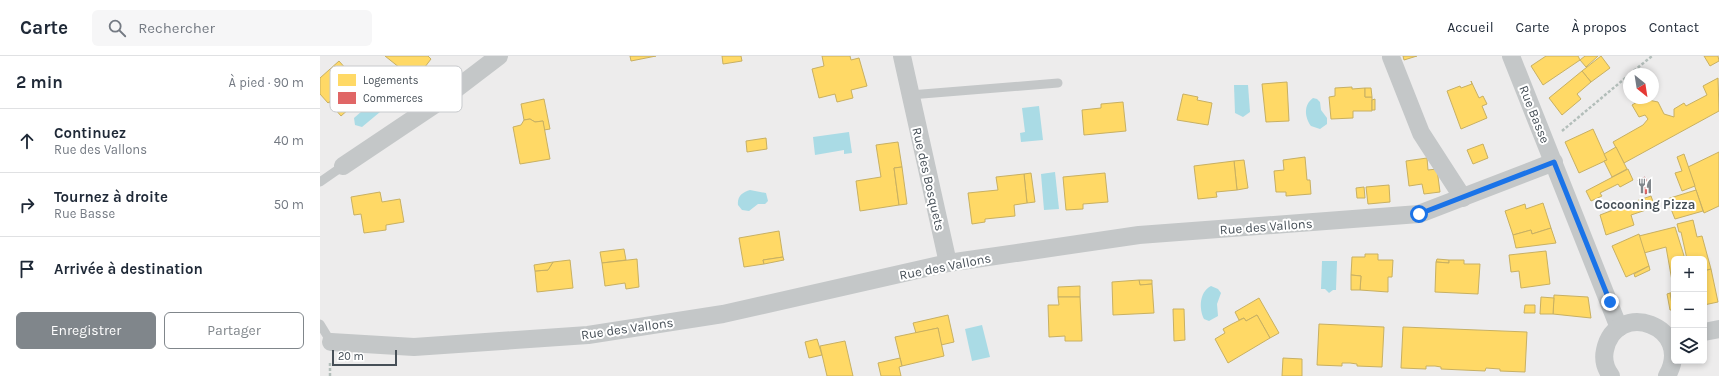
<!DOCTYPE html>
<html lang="fr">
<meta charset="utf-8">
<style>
:root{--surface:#fff;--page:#f6f6f7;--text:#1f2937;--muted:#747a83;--line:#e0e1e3;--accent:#80868b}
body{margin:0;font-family:Karla,sans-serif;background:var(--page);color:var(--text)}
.controls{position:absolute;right:12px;bottom:12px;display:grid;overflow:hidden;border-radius:6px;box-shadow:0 2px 6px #0003}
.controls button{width:36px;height:36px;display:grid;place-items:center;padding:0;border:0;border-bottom:1px solid var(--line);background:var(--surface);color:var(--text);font:20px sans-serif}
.compass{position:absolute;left:1303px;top:12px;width:36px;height:36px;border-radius:50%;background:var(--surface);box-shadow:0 2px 6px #0003;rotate:150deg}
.scale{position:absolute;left:12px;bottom:10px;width:65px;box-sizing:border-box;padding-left:4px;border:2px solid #464f57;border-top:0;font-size:11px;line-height:14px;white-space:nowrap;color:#464f57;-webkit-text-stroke:3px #fff;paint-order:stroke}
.stop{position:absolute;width:12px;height:12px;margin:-9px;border:3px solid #1a73e8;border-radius:50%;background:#fff}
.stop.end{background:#1a73e8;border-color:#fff;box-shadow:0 1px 4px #0008}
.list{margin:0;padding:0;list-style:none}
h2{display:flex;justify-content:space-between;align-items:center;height:52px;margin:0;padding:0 16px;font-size:17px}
h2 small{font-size:13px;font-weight:400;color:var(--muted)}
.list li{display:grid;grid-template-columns:26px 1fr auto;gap:12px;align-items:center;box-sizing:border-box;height:64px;padding:0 16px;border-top:1px solid var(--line)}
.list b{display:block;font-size:15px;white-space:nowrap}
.list p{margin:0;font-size:13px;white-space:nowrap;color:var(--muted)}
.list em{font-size:13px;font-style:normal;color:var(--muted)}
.actions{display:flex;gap:8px;padding:12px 16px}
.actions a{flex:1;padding:9px 0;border:1px solid var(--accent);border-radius:6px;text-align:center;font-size:14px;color:var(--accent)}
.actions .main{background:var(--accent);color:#fff}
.icon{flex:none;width:22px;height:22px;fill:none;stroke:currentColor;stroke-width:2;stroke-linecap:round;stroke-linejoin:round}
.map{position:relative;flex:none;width:1399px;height:320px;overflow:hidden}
header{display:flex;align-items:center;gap:24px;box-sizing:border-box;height:56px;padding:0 20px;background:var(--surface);border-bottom:1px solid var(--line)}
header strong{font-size:19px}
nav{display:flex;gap:22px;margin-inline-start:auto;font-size:14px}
.search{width:280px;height:36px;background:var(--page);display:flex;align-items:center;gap:10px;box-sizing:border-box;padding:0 14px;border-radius:6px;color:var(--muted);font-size:15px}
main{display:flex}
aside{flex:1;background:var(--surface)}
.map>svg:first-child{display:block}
</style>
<header>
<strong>Carte</strong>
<div class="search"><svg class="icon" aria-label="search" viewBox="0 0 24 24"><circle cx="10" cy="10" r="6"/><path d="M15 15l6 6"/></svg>Rechercher</div>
<nav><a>Accueil</a><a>Carte</a><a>À propos</a><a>Contact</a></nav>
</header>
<main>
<aside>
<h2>2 min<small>À pied · 90 m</small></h2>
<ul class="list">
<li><svg class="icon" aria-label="ahead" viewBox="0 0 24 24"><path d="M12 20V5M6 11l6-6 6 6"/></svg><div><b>Continuez</b><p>Rue des Vallons</p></div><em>40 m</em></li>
<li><svg class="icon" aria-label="right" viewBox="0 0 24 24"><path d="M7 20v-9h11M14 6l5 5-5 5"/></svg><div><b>Tournez à droite</b><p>Rue Basse</p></div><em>50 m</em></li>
<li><svg class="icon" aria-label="arrive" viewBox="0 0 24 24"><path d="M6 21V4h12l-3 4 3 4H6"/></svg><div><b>Arrivée à destination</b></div></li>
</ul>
<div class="actions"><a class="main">Enregistrer</a><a>Partager</a></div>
</aside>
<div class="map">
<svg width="1399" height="320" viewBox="0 0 1399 320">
<rect width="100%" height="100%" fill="#edecec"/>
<g fill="#aadbe5">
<polygon points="914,29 928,29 930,56 923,61 915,57"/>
<polygon points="58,41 66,51 42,71 35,69 34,62"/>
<path d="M 993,42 L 997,43 L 1000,46 L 1001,54 L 1007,62 L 1007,68 L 1000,73 L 991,70 C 985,62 983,49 993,42 Z"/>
<polygon points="719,50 723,84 701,86 700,77 705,76 702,52"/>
<polygon points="529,76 532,97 524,98 524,94 495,99 493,81"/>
<polygon points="735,116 739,153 724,154 721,118"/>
<path d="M 430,134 L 446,137 L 448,145 L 445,148 L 438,148 L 429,155 L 422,154 L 418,149 C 417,140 423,136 430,134 Z"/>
<polygon points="1002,205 1017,205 1016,234 1013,234 1009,237 1005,233 1001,233"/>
<path d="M 891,230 L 898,233 L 901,237 L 897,248 L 898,260 L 889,265 L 884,263 C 879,253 879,236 891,230 Z"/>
<polygon points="662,269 670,301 652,305 645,273"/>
</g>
<g fill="#ffd966" stroke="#c8b062">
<polygon points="65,0 108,0 111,3 95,24"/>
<polygon points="310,0 336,0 311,5"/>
<polygon points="402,0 421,0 422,5 403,8"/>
<polygon points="502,0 530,0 531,4 539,2 547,30 531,34 533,42 517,46 515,38 499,42 492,13 504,10"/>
<polygon points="1083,0 1097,0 1084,4"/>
<polygon points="1226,0 1258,0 1260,4 1223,29 1211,10"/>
<polygon points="1265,0 1278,0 1266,11 1260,4"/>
<polygon points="1281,0 1290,12 1271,26 1262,15"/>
<polygon points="1384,0 1398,0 1399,5 1390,10"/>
<polygon points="19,5 36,24 8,47 0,38 0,22"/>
<polygon points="1262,15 1271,26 1257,38 1261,43 1242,59 1229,42"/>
<polygon points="1398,22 1399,55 1304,107 1293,86 1323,69 1328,63 1325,59 1319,61 1312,49 1317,46 1319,42 1338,46 1344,58 1354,61 1354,53 1364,47 1366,50 1387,39 1383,30"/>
<polygon points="36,24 47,37 21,60 9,46"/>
<polygon points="1151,25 1159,42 1163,40 1167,48 1162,50 1167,62 1141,73 1127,35 1140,30 1141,32 1152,28"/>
<polygon points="967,26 969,65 946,66 942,28"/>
<polygon points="1032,31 1032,33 1045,32 1045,41 1052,41 1052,55 1033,55 1033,62 1011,63 1009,41 1015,40 1015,32"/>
<polygon points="1045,32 1051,32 1052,41 1045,41"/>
<polygon points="863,38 878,41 877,44 892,47 888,69 857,64"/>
<polygon points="224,43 230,73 224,74 223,65 215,66 210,63 204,64 201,48"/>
<polygon points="1055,43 1055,54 1052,54 1052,44"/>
<polygon points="803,46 806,75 764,79 762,54 781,52 781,48"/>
<polygon points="210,63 215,66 223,65 230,103 200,108 193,71 201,69 204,64"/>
<polygon points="1273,73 1287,104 1259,117 1245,86"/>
<polygon points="446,82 447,93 427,96 426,85"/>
<polygon points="578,86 582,111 574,112 579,149 540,155 536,125 561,121 556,89"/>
<polygon points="1163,88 1168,102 1153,108 1147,94"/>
<polygon points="1296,91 1307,113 1292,121 1284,105 1287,104 1284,98"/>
<polygon points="1399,96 1399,150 1384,157 1368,111"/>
<polygon points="1364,98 1375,130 1362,135 1355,117 1362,115 1357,101"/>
<polygon points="985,101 987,124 990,124 991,138 966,140 966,136 956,136 954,115 964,114 963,104"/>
<polygon points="1107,102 1108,114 1117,113 1120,136 1104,138 1102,128 1089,130 1086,105"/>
<polygon points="924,104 928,132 917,134 914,105"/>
<polygon points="914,105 917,134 896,136 897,141 878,143 874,110"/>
<polygon points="582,111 587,148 579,149 574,112"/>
<polygon points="1308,113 1313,124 1300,131 1298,128 1280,137 1282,140 1271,145 1266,135"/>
<polygon points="711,117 715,146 707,147 704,118"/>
<polygon points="785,117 788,146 763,148 763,153 746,154 743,121"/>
<polygon points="704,118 707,147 694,149 695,160 665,163 665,166 652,168 648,137 678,134 676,121"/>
<polygon points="1069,129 1070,146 1048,148 1046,131"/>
<polygon points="1044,131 1045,142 1037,142 1036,132"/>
<polygon points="1376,134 1383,155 1355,163 1347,143"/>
<polygon points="60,136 62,146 80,143 84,166 66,169 66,174 44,177 41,158 34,159 31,141"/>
<polygon points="1331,140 1335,151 1323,155 1319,144"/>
<polygon points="1319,144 1323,155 1311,159 1314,169 1286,179 1280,159"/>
<polygon points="1223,147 1231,172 1212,178 1211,174 1193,179 1185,155 1205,148 1206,153"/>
<polygon points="1373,164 1377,181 1382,180 1391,213 1384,215 1384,203 1367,203 1361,176 1359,176 1357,168"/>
<polygon points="1355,171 1365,203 1354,203 1354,236 1346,191 1324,197 1319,180"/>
<polygon points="1231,172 1236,187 1196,192 1193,179 1211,174 1212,178"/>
<polygon points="459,175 463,201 443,204 444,208 424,211 419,182"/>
<polygon points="1319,178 1329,210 1306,221 1292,190"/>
<polygon points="304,193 306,204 282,207 280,196"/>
<polygon points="1226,195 1230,228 1201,232 1199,215 1191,216 1189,199"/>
<polygon points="1045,198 1058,198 1058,204 1073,204 1072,221 1068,221 1068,236 1040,234 1041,220 1031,219 1032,201 1045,201"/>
<polygon points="463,201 464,204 444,208 443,204"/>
<polygon points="317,203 319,231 306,233 305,227 285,230 282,207"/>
<polygon points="1117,203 1129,204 1129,207 1116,206"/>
<polygon points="250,204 253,232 217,236 215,215 228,214 233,206"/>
<polygon points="1129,204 1144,204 1144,208 1160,208 1158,238 1115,236 1116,206 1129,207"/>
<polygon points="233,206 228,214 215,215 214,209"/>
<polygon points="1329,210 1330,214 1315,221 1314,218"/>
<polygon points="1391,213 1398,246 1384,249 1384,215"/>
<polygon points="1031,219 1041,220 1040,234 1031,234"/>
<polygon points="819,224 832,224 832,228 820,229"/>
<polygon points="819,224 820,229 832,228 834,257 793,259 792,226"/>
<polygon points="760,230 760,241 738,241 738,231"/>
<polygon points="1354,236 1354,256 1350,237"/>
<polygon points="1350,237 1353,254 1350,254 1347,238"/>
<polygon points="1234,239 1268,241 1271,262 1233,258"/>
<polygon points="738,241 760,241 762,285 745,285 745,280 729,281 728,249 739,249"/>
<polygon points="1221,241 1234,242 1233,258 1220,258"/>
<polygon points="939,242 959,277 950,282 937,259 926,265 924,262 919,264 915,256"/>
<polygon points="1205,249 1215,249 1215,257 1204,257"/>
<polygon points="853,253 864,253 865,284 854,285"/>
<polygon points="628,259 634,286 621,289 618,272 596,277 593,267"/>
<polygon points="937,259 950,282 908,307 895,283 905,277 903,273 912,268 924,262 926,265"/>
<polygon points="999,268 1064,271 1062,311 1037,310 1037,308 1030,307 1022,307 1022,310 997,309"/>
<polygon points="1083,271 1207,276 1205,316 1180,315 1180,313 1166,312 1165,315 1121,313 1121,311 1115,310 1106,310 1106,313 1081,312"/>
<polygon points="618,272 624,300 582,310 575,281"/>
<polygon points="497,283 502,299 489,302 485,286"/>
<polygon points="525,285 533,320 507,320 500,290"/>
<polygon points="580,302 582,310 579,311 581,320 561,320 558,307"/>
<polygon points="963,302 982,303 982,320 962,320"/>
</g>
<polygon fill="#e06666" stroke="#b25f62" points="1325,121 1332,135 1325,138 1318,124"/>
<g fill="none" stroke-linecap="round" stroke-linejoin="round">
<g stroke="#b3beba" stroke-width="2.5" stroke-dasharray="3 2" stroke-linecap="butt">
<polyline points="1310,18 1332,0"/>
<polyline points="1242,75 1309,19"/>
<polyline points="10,320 10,306"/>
</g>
<g stroke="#c4c7c8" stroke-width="9">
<polyline points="590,39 738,27"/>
<polyline points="0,126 23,110"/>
<polyline points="0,268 11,286"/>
</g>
<g stroke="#c4c7c8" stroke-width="18">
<polyline points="582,0 628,207"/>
<polyline points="1191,0 1299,272"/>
<polyline points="1071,1 1101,77 1143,142"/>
<polyline points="23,110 120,45 179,0"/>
<polyline points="1384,276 1399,273"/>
<polyline points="11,286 94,291 268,279 403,258 628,207 819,179 1099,158 1234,106"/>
<path d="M 1291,320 C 1285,312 1283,303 1285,294 C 1296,242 1375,270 1347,320"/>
</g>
</g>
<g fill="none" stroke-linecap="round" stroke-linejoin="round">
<polyline stroke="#1a73e8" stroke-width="5" points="1099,158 1234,106 1290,246"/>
</g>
<defs>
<g id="restaurant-bare" transform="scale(1.2)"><path d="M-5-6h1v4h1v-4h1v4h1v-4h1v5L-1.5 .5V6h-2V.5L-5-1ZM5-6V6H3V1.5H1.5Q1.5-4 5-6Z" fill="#80868b" stroke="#fff" stroke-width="2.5" paint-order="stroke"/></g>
</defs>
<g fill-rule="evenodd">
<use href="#restaurant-bare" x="1325" y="130"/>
</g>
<g text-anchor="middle" stroke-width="4" stroke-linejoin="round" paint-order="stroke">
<g font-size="13" fill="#464f57" stroke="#fff">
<text transform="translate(1215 58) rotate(68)" y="5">Rue Basse</text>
<text transform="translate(609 123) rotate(77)" y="5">Rue des Bosquets</text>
<text transform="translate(946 170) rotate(-4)" y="5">Rue des Vallons</text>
<text transform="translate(625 210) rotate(-11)" y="5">Rue des Vallons</text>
<text transform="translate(307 272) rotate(-8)" y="5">Rue des Vallons</text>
</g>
<g font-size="13" font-weight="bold" fill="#464f57" stroke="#fff">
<text x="1325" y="153">Cocooning Pizza</text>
</g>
</g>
<rect x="10" y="10" width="132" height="46" rx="6" fill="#fff" stroke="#c8cacd" stroke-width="1"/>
<rect x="18" y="18" width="18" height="12" fill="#ffd966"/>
<rect x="18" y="36" width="18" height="12" fill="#e06666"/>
<g font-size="11" fill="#464f57">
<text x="43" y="28">Logements</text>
<text x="43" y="46">Commerces</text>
</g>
</svg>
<div class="controls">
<button>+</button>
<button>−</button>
<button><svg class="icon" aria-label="layers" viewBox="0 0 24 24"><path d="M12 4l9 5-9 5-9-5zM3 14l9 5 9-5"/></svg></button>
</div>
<svg class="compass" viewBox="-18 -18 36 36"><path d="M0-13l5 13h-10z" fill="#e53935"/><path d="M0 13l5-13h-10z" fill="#747a83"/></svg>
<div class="scale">20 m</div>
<div class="stop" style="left:1099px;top:158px"></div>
<div class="stop end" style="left:1290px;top:246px"></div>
</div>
</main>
